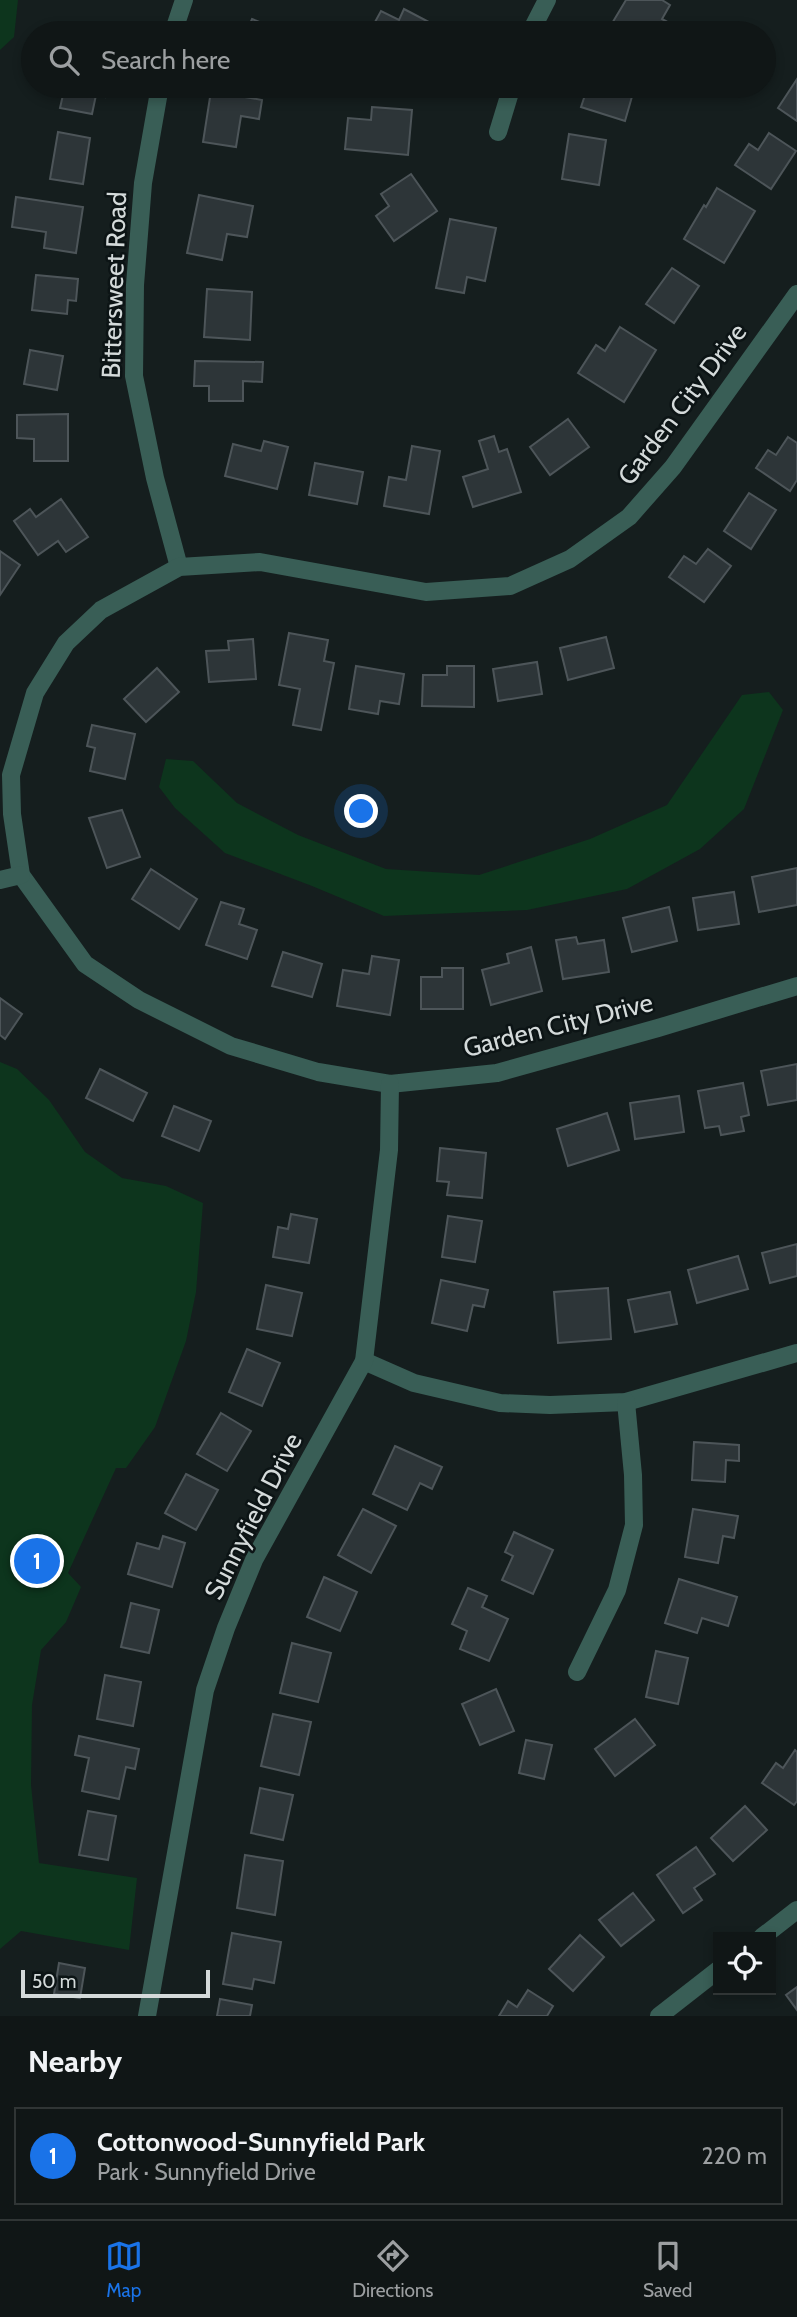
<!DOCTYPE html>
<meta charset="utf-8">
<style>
:root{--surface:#101616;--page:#191f1f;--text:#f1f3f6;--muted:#9c9fa1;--line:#303535;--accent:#1a73e8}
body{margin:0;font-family:Cabin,sans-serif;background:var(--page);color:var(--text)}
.controls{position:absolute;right:21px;bottom:21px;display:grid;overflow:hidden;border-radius:0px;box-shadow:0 4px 10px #0003}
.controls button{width:63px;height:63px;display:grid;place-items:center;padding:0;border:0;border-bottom:2px solid var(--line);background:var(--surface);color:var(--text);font:35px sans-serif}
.scale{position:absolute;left:21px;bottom:18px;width:189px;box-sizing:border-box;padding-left:7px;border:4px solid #d4dada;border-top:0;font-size:19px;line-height:24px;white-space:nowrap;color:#d4dada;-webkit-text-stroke:5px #0c1415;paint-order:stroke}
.you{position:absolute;left:362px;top:812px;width:24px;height:24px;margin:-18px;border:5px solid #fff;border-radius:50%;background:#1a73e8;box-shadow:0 0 0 10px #1a73e833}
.badge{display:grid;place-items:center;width:46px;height:46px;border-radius:50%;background:var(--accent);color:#fff;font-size:23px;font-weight:700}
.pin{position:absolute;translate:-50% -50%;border:4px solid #fff;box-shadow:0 2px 7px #0006}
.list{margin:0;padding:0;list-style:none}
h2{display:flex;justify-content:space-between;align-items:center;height:91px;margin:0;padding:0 28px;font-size:30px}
h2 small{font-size:23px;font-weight:400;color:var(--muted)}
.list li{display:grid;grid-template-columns:46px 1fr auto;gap:21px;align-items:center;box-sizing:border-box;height:98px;margin:0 14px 14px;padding:0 14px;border:2px solid var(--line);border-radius:0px}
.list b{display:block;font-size:26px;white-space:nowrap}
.list p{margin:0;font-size:23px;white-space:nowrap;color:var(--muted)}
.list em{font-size:23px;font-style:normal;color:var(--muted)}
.icon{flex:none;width:38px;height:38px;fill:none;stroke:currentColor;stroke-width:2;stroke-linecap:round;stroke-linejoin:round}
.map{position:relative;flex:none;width:797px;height:2016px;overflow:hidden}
.search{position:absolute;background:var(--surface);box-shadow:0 4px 10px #0003;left:21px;right:21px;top:21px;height:77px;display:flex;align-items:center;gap:18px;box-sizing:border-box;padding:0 24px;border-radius:38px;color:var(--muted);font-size:26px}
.sheet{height:203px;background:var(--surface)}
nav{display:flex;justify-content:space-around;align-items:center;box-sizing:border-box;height:98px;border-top:2px solid var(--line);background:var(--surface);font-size:19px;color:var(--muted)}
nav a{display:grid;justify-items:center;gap:4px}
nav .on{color:var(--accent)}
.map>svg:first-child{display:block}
</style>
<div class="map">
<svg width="797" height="2016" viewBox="0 0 797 2016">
<rect width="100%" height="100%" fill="#151e1e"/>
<g fill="#0d351d">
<polygon points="0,0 18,0 14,37 0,50"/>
<polygon points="769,692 783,710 744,809 700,849 627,889 527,910 384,916 312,886 225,853 175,808 159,787 166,759 193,761 237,803 298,835 386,869 479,875 590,839 667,805 742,695"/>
<polygon points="0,1062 17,1069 49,1100 85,1152 122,1178 166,1186 203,1203 196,1292 186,1341 155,1427 126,1468 116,1468 68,1573 81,1587 66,1622 41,1650 32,1705 31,1785 39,1863 137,1878 129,1950 21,1931 0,1949"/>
</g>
<g fill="#2d3538" stroke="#4d5559" stroke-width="2">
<polygon points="626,0 662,0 670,5 662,19 677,27 673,33 626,33 611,25"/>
<polygon points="404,9 448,32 447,33 369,33 381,11 399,20"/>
<polygon points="252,19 283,31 282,33 246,33"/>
<polygon points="797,79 797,121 778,108"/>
<polygon points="65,86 108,86 105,97 96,95 92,114 60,108"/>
<polygon points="588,86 635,86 625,121 581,107"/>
<polygon points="211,91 262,100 259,119 241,116 236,147 203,142"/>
<polygon points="372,107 412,110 408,155 345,149 348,118 371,120"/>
<polygon points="58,132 90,138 83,184 50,179"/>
<polygon points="769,133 796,151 771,189 735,165 749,144 758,150"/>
<polygon points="569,134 606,140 599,185 562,179"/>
<polygon points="411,174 437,211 394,241 376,216 389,206 381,194"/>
<polygon points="717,188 755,211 724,263 684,239 704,205 706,207"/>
<polygon points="199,195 253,206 247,237 227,234 222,260 187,253"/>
<polygon points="16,197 83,207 76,253 44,248 46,232 12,227"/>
<polygon points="450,219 496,228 485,281 467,277 464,293 436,288"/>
<polygon points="672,268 699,286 674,323 646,304"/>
<polygon points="36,275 78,279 76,301 68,300 67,314 32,310"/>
<polygon points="207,289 252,292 250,340 204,337"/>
<polygon points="620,327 656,350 624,402 578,373 596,345 605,351"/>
<polygon points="30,350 63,356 57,390 24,384"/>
<polygon points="195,361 263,362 262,382 243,381 243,401 209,401 209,386 194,386"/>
<polygon points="68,414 68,461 34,461 34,439 17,438 17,415"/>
<polygon points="568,419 589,447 550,475 530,447"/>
<polygon points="494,436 499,452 507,449 521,492 473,507 463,477 488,469 479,441"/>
<polygon points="788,437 797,443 797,480 790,491 756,468 768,450 776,455"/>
<polygon points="264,441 288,447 277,489 225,476 233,444 261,451"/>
<polygon points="412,446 440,451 429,514 384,506 389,477 406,480"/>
<polygon points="315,463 363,472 357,504 309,495"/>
<polygon points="749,493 776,510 751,549 724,531"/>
<polygon points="61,499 88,537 66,552 58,541 38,555 14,521 30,509 36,517"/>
<polygon points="708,549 731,566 704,602 669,577 684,556 696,564"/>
<polygon points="0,551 20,565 0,595"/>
<polygon points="289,633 328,640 324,661 334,663 321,730 293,725 300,689 279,685"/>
<polygon points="606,637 614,668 568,680 560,648"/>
<polygon points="253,639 256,679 209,682 206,651 229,650 228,641"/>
<polygon points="537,662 542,694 498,701 493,669"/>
<polygon points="356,666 404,674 399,704 380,701 378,714 349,709"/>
<polygon points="447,666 474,666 474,707 422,706 423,675 447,675"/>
<polygon points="157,668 179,692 146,722 124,699"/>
<polygon points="92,725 135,734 125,779 90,771 95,748 87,746"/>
<polygon points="122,810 140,857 107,868 89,818"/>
<polygon points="797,868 797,905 759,912 752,877"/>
<polygon points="151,869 197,899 179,929 132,899"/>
<polygon points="734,892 739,924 698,930 693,898"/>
<polygon points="221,902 244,909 239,924 257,930 247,959 206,945"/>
<polygon points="669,907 677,941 632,952 623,918"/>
<polygon points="576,937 578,944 604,940 609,972 563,979 556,940"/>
<polygon points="531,947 542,991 491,1005 482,970 509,963 507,954"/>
<polygon points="283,952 322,964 312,997 272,986"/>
<polygon points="372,956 399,960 390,1015 337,1006 343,970 369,974"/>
<polygon points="442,968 463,968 463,1009 421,1009 421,977 442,977"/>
<polygon points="0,998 22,1014 5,1039 0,1035"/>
<polygon points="797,1064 797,1100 768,1105 761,1071"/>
<polygon points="100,1069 147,1093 133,1121 86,1098"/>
<polygon points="743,1083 749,1115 741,1117 744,1131 721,1135 719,1126 705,1128 698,1091"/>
<polygon points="679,1096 684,1132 635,1139 630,1103"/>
<polygon points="174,1106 211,1121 199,1151 162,1136"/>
<polygon points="607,1113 619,1150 568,1166 557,1129"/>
<polygon points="440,1148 486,1153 482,1198 447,1195 449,1182 437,1181"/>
<polygon points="291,1214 317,1219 309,1263 273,1257 278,1227 288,1229"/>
<polygon points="448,1216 482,1221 475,1262 442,1257"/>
<polygon points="797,1244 797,1276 770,1283 762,1253"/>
<polygon points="738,1256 748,1289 697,1303 688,1270"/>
<polygon points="441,1280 488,1290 484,1307 473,1305 467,1331 432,1323"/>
<polygon points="266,1285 302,1293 292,1336 257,1329"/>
<polygon points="608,1288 611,1339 558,1343 554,1292"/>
<polygon points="670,1292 677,1324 635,1332 628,1300"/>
<polygon points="247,1349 280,1363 262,1406 229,1392"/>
<polygon points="221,1413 251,1431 227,1471 197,1454"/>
<polygon points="694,1442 739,1445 739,1461 726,1460 725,1482 692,1480"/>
<polygon points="395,1446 442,1467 432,1489 420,1483 407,1510 373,1494"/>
<polygon points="186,1474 218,1490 196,1530 165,1513"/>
<polygon points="363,1509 396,1526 371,1573 338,1555"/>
<polygon points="693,1509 738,1516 734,1538 723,1536 718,1563 685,1557"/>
<polygon points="514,1532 553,1550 533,1594 502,1580 513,1556 505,1552"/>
<polygon points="163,1536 185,1543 172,1587 128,1574 137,1543 159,1549"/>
<polygon points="324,1577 357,1592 340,1631 307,1617"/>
<polygon points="679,1579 737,1597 728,1626 702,1618 697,1633 665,1623"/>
<polygon points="468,1588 487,1596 482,1607 508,1619 489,1661 460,1649 467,1631 452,1624"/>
<polygon points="131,1603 159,1610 149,1653 121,1647"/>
<polygon points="292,1643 331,1653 318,1702 280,1693"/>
<polygon points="656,1651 688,1658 678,1704 646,1697"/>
<polygon points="105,1675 141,1682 133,1726 97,1719"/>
<polygon points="496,1689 514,1731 480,1745 462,1704"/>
<polygon points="273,1714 311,1722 299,1775 261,1766"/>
<polygon points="635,1719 655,1745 615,1776 595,1749"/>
<polygon points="79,1736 139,1749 135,1769 126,1767 119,1799 82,1791 89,1758 75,1755"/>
<polygon points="526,1740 552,1745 544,1779 519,1773"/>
<polygon points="795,1750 797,1752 797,1801 794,1805 762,1783 776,1763 783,1768"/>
<polygon points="260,1788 293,1795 283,1840 251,1833"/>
<polygon points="745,1806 767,1830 733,1861 711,1838"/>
<polygon points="88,1811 116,1816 108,1860 79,1855"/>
<polygon points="696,1847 715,1874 694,1888 702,1900 683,1913 657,1875"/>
<polygon points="245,1855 283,1861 275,1915 237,1908"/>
<polygon points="633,1893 654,1920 621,1946 599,1920"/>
<polygon points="232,1933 281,1942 274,1983 254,1979 252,1989 223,1984"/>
<polygon points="580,1935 604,1957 573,1991 549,1969"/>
<polygon points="59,1963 85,1968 80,1998 54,1994"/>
<polygon points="797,1987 797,2010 786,1995"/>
<polygon points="528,1990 553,2006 547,2016 499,2016 508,2001 517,2007"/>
<polygon points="220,1999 252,2005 250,2016 217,2016"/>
</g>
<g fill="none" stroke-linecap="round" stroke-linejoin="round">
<g stroke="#395e56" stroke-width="18">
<polyline points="173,33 184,0"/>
<polyline points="530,33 547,0"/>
<polyline points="160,86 143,183 135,285 134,376 155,478 179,567"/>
<polyline points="498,132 512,86"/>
<polyline points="797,294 673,467 629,517 570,559 510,586 426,592 260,562 179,567 101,610 66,643 35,693 11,775 12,814 21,875 85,964 139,1000 231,1046 318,1072 390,1084 497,1073 658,1028 797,986"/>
<polyline points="0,880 21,875"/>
<polyline points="364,1361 414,1383 500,1403 550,1405 626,1402 797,1353"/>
<polyline points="577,1672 617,1590 634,1525 633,1475 626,1402"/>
<polyline points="762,1937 797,1910"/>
<polyline points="147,2016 205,1690 226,1628 254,1560 364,1361 389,1150 390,1084"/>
<polyline points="659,2016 718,1970"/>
</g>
</g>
<g text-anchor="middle" stroke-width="5" stroke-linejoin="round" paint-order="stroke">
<g font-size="26" fill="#d4dada" stroke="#0c1415">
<text transform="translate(114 285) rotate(-88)" y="9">Bittersweet Road</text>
<text transform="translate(682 404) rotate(-53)" y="9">Garden City Drive</text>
<text transform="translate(558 1025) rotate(-14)" y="9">Garden City Drive</text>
<text transform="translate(253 1516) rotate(-63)" y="9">Sunnyfield Drive</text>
</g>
</g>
</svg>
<div class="controls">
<button><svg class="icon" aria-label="locate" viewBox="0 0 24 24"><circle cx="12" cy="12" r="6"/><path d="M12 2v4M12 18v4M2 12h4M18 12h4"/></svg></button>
</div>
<div class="scale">50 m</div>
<div class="you"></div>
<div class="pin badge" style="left:37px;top:1561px">1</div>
<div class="search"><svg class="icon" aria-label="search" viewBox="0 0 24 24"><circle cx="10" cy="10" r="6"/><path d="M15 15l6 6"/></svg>Search here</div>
</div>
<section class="sheet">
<h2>Nearby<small></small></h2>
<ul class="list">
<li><span class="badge">1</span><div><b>Cottonwood-Sunnyfield Park</b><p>Park · Sunnyfield Drive</p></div><em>220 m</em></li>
</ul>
</section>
<nav>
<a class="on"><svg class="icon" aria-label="map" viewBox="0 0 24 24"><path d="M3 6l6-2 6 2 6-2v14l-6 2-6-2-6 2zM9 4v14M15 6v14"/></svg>Map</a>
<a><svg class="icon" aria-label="directions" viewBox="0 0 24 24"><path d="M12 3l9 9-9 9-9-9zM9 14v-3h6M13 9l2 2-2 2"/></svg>Directions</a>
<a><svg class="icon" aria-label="saved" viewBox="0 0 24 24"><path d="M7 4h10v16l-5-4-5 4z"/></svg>Saved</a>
</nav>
